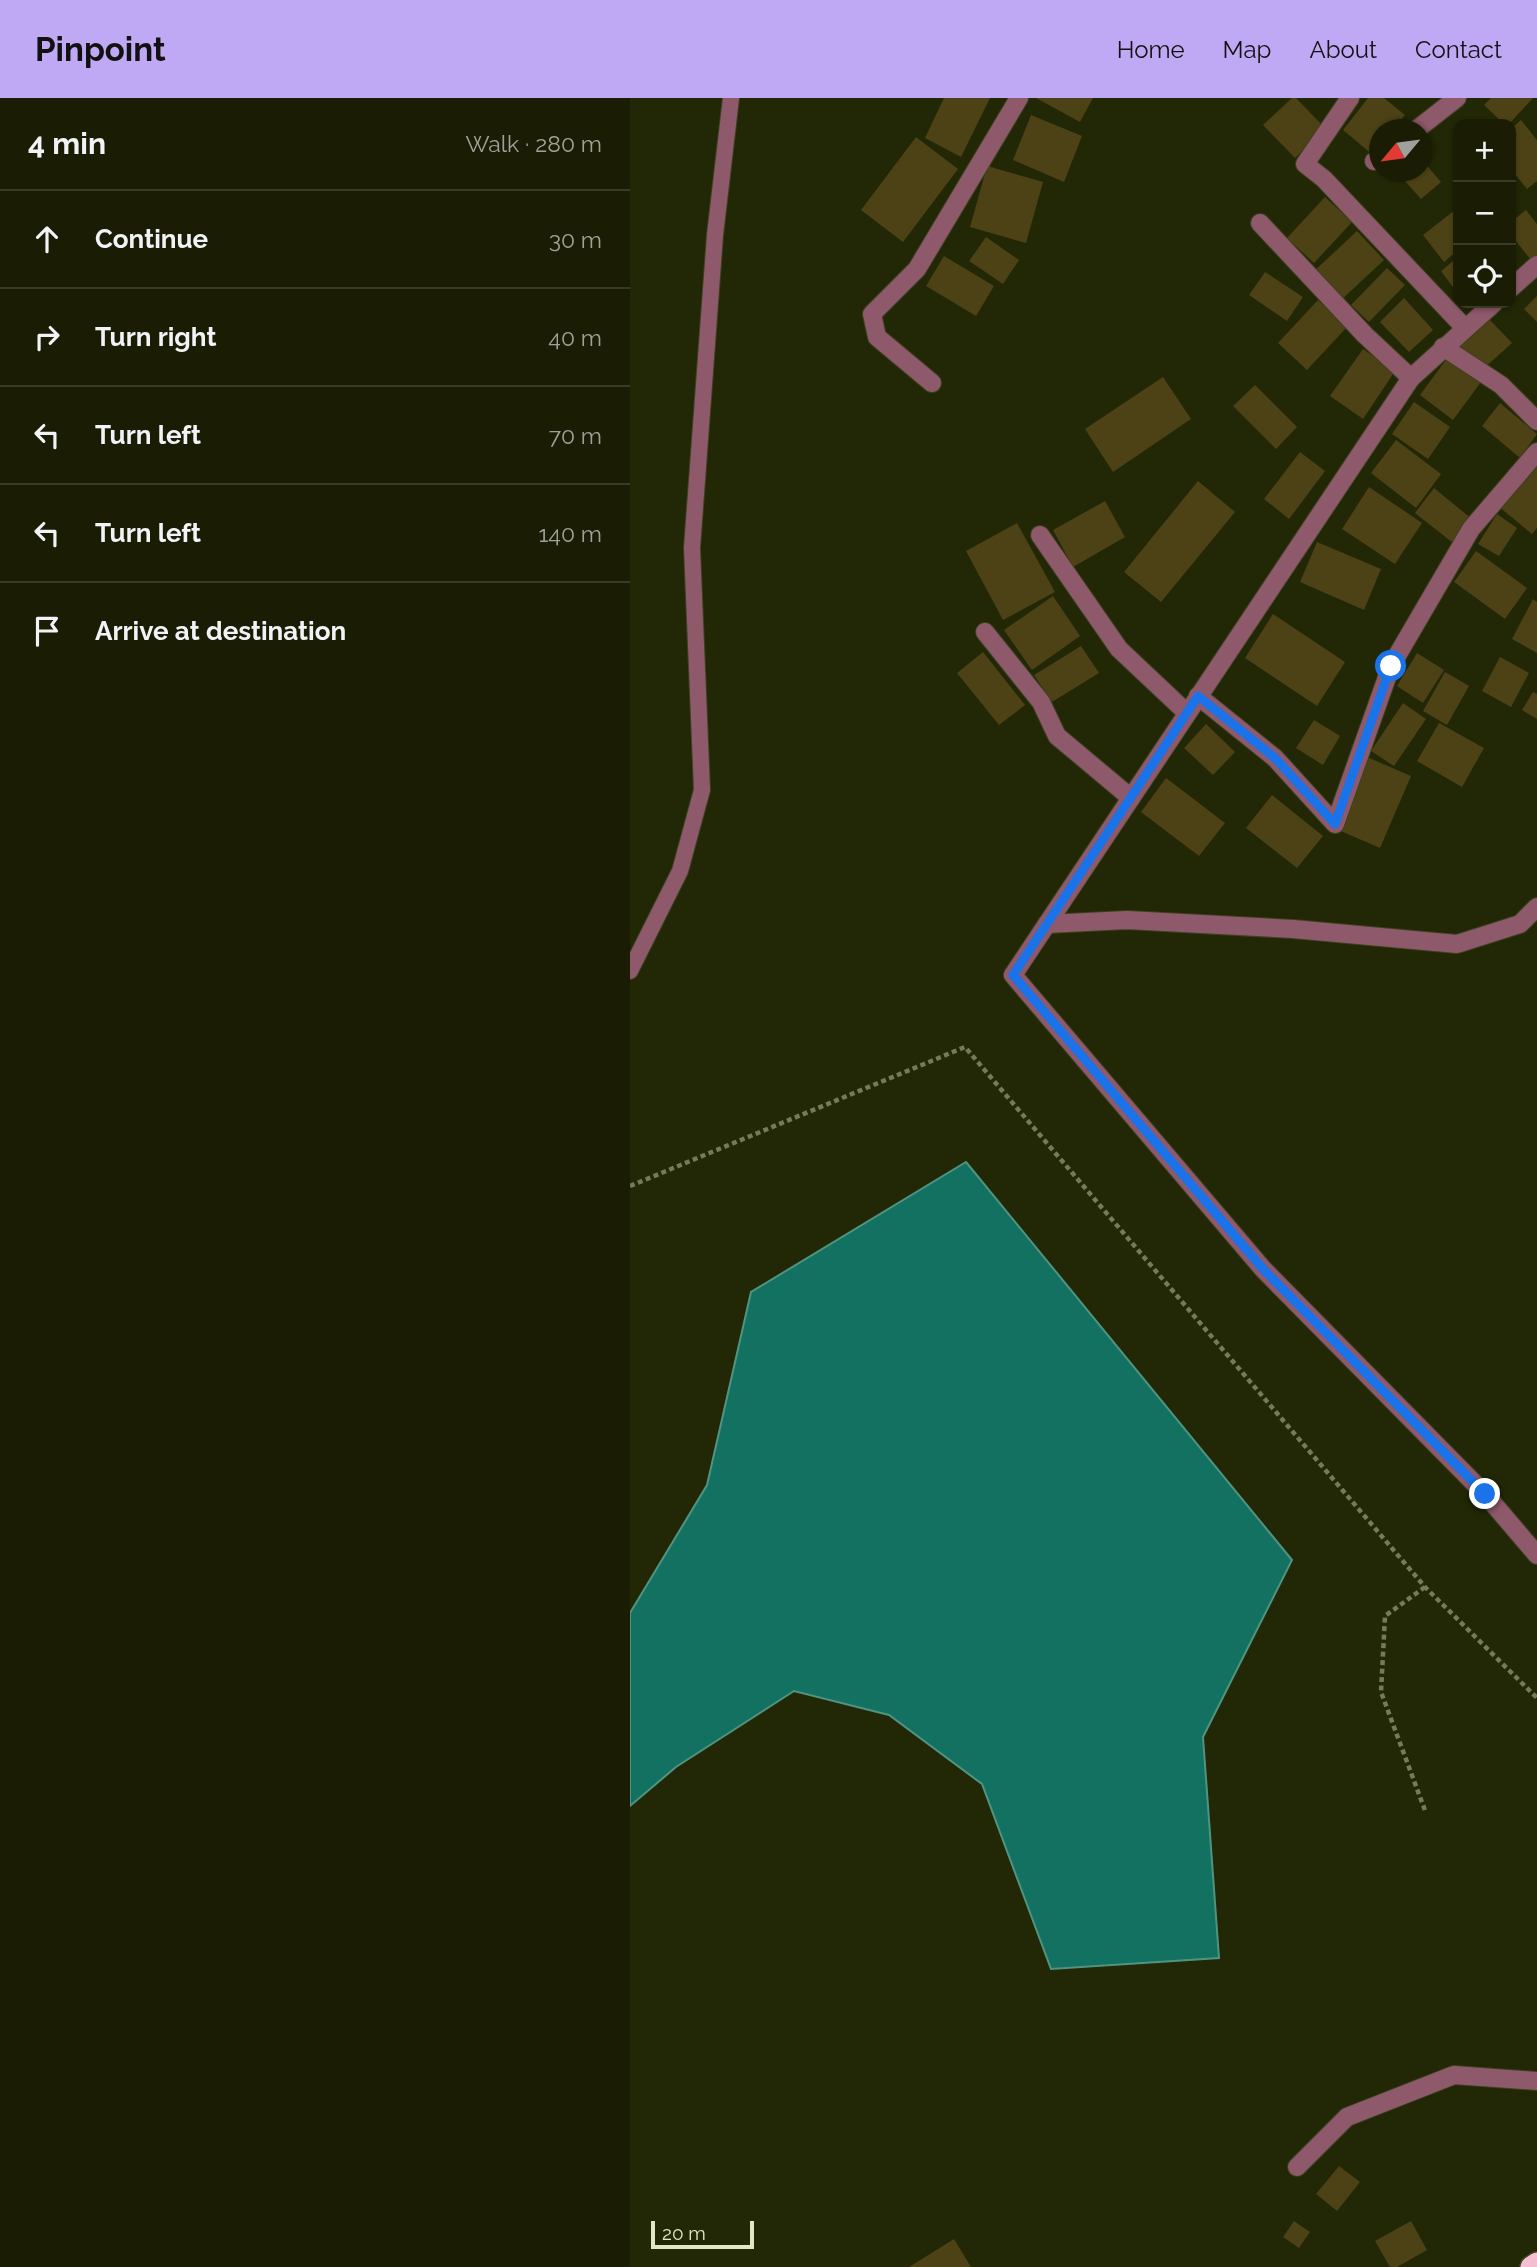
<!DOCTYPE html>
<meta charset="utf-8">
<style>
:root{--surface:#1a1d04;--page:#23260e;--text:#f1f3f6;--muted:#9fa29a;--line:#383b26;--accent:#bfa9f4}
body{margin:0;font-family:Raleway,sans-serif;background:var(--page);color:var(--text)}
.controls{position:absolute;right:21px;top:21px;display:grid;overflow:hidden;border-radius:14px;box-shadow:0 2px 5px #0004}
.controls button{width:63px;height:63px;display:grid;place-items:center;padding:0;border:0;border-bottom:2px solid var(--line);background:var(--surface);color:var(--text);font:35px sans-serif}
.compass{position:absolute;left:739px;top:21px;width:63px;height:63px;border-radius:50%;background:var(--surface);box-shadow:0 2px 5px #0004;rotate:241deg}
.scale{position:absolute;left:21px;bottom:18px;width:103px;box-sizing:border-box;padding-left:7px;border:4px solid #e0e7c7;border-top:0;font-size:19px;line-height:24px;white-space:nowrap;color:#e0e7c7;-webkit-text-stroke:5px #222706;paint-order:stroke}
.stop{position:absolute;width:21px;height:21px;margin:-16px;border:5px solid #1a73e8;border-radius:50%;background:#fff}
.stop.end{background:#1a73e8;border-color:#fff;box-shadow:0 2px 7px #0008}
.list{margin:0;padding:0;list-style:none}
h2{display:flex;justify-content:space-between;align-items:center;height:91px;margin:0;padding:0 28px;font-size:30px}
h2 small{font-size:23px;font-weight:400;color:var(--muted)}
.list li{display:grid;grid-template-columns:46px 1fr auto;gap:21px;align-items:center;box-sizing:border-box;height:98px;padding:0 28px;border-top:2px solid var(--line)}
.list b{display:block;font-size:26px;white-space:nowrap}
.list em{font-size:23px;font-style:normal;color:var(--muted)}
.icon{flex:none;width:38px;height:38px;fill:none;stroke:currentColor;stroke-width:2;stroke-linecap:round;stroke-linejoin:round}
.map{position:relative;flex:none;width:907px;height:2169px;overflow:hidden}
header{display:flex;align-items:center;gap:42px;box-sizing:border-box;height:98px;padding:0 35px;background:var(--accent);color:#111}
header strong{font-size:33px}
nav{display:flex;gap:38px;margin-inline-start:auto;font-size:24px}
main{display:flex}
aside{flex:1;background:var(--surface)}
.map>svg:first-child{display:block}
</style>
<header>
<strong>Pinpoint</strong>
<nav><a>Home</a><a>Map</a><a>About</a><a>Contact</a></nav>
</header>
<main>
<aside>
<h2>4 min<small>Walk · 280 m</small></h2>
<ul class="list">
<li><svg class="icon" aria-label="ahead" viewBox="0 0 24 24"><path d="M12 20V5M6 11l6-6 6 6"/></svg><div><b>Continue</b></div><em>30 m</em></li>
<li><svg class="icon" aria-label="right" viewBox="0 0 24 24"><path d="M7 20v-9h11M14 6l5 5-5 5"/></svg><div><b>Turn right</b></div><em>40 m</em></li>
<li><svg class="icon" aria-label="left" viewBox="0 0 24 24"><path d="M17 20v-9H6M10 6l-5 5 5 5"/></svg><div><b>Turn left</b></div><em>70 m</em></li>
<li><svg class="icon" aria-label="left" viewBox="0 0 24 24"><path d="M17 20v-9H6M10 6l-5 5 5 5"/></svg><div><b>Turn left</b></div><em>140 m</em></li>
<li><svg class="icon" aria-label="arrive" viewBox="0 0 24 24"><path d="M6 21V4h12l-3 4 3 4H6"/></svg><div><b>Arrive at destination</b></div></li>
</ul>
</aside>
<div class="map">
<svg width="907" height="2169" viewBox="0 0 907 2169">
<rect width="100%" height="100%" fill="#222706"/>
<polygon fill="#137161" stroke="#509480" stroke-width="2" points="336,1064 662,1462 573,1639 589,1860 421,1871 352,1686 259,1617 164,1593 46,1669 0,1708 0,1515 77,1387 121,1194"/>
<g fill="#4c4215">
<polygon points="314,0 360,0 331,59 295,40"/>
<polygon points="406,0 463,0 450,24"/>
<polygon points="662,0 666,0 695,30 665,60 633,27"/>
<polygon points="738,0 754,0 775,17 763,32 750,32 750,49 743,57 713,32"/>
<polygon points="861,0 903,0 879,26 874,26 854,7"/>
<polygon points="401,17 452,38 434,84 383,62"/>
<polygon points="891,22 907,42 907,83 897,91 881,71 881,31"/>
<polygon points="286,39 328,71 273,144 231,112"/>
<polygon points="792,62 811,84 791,101 767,74 792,74"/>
<polygon points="357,68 413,84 396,145 340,129"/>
<polygon points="695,99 722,124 684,165 657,140"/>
<polygon points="825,112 828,116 828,152 814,164 793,137"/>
<polygon points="896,112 907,126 907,157 901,162 881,137 881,124"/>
<polygon points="727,133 754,162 708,205 681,176"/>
<polygon points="356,139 389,162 373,186 339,163"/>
<polygon points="314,158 364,188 346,218 296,188"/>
<polygon points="828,159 828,196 811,173"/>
<polygon points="757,170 775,187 739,224 721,207"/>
<polygon points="635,174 673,199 657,223 619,197"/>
<polygon points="907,198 907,224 894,211"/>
<polygon points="774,200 803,232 779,254 750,224"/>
<polygon points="688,202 717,229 677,272 648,245"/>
<polygon points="859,221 882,245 851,273 829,249"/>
<polygon points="733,251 765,273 733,321 700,298"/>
<polygon points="821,255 854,280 823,322 790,297"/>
<polygon points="533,279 561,321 483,374 455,331"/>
<polygon points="625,287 667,329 646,351 603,308"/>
<polygon points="784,304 820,329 798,361 762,336"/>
<polygon points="870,305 907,336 890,360 852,328"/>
<polygon points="766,342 811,376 786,410 741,375"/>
<polygon points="670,354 695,373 659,421 634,401"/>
<polygon points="907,361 907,430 902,436 868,408"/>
<polygon points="568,383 605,414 531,504 494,474"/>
<polygon points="739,389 792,425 765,466 712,431"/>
<polygon points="804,390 842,421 823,445 785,415"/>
<polygon points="475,403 495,439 443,469 423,432"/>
<polygon points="867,416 887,430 869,458 848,446"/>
<polygon points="387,425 425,494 373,522 336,453"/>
<polygon points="687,444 751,471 734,512 670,484"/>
<polygon points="846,453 897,490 875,521 824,484"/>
<polygon points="423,498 450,538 402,572 374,532"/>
<polygon points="903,501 907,504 907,555 882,541"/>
<polygon points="643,516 715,564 687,608 615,560"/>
<polygon points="451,548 469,575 422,604 404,577"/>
<polygon points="353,554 395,607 369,627 327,575"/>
<polygon points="787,555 814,572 793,605 767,588"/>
<polygon points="870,559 899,575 881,609 852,593"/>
<polygon points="815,574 839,588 817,627 793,613"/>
<polygon points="903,594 907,596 907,621 892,612"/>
<polygon points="773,605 796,621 764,668 741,653"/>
<polygon points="684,622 710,638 693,667 666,650"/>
<polygon points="809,625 854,650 832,689 787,663"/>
<polygon points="576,626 605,654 583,677 554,650"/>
<polygon points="737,659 781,678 750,750 706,731"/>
<polygon points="536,680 595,725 569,758 511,714"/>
<polygon points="642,697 693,738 667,770 616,730"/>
<polygon points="709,2068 730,2084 707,2113 686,2096"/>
<polygon points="664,2123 680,2134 669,2150 653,2139"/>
<polygon points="781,2123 797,2152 767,2169 760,2169 745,2143"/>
<polygon points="324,2141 341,2169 279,2169"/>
</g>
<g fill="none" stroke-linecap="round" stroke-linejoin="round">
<g stroke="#3d4221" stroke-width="18">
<polyline id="lane" points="0,873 50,773 72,692 62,450 85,137 101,0"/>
</g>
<g stroke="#3d4221" stroke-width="20">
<g id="street">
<polyline points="720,0 675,66 694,81 835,230"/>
<polyline points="786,32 827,0"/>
<polyline points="744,63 750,59"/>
<polyline points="630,125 735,237 781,280"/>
<polyline points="881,190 907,167"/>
<polyline points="864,205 781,280 383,877 633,1171 855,1396 907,1457"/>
<polyline points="813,249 871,287 907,323"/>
<polyline points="302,285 247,239 242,216 287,171 389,0"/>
<polyline points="410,437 489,551 557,615"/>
<polyline points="355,534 411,604 427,638 501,700"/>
<polyline points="568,598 645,660 705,726 761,568 841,431 907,354"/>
<polyline points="417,826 497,822 663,831 827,846 890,826 907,809"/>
<polyline points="667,2069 717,2019 824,1977 907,1983"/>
</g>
</g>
<g stroke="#3d4221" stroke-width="24">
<polyline id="highway" points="901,2169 907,2165"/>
</g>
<g stroke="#757b5a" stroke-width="4.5" stroke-dasharray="5 3.5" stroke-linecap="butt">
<polyline points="0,1088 335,949 795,1489 907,1600"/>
<polyline points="795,1489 755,1518 751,1594 796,1715"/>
</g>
<use href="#lane" stroke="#8f596c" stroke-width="16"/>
<use href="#street" stroke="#8f596c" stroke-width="18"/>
<use href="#highway" stroke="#f6bfd1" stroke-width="21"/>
</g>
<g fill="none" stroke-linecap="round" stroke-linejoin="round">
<polyline stroke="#1a73e8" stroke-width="9" points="761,568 705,726 645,660 568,598 383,877 633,1171 855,1396"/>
</g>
</svg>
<div class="controls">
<button>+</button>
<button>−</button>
<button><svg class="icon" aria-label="locate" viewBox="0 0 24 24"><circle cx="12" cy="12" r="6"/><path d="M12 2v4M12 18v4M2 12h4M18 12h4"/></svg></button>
</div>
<svg class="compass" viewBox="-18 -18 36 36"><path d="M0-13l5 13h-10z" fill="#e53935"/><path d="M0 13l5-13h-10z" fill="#9fa29a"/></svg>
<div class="scale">20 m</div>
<div class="stop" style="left:761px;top:568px"></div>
<div class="stop end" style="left:855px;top:1396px"></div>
</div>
</main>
